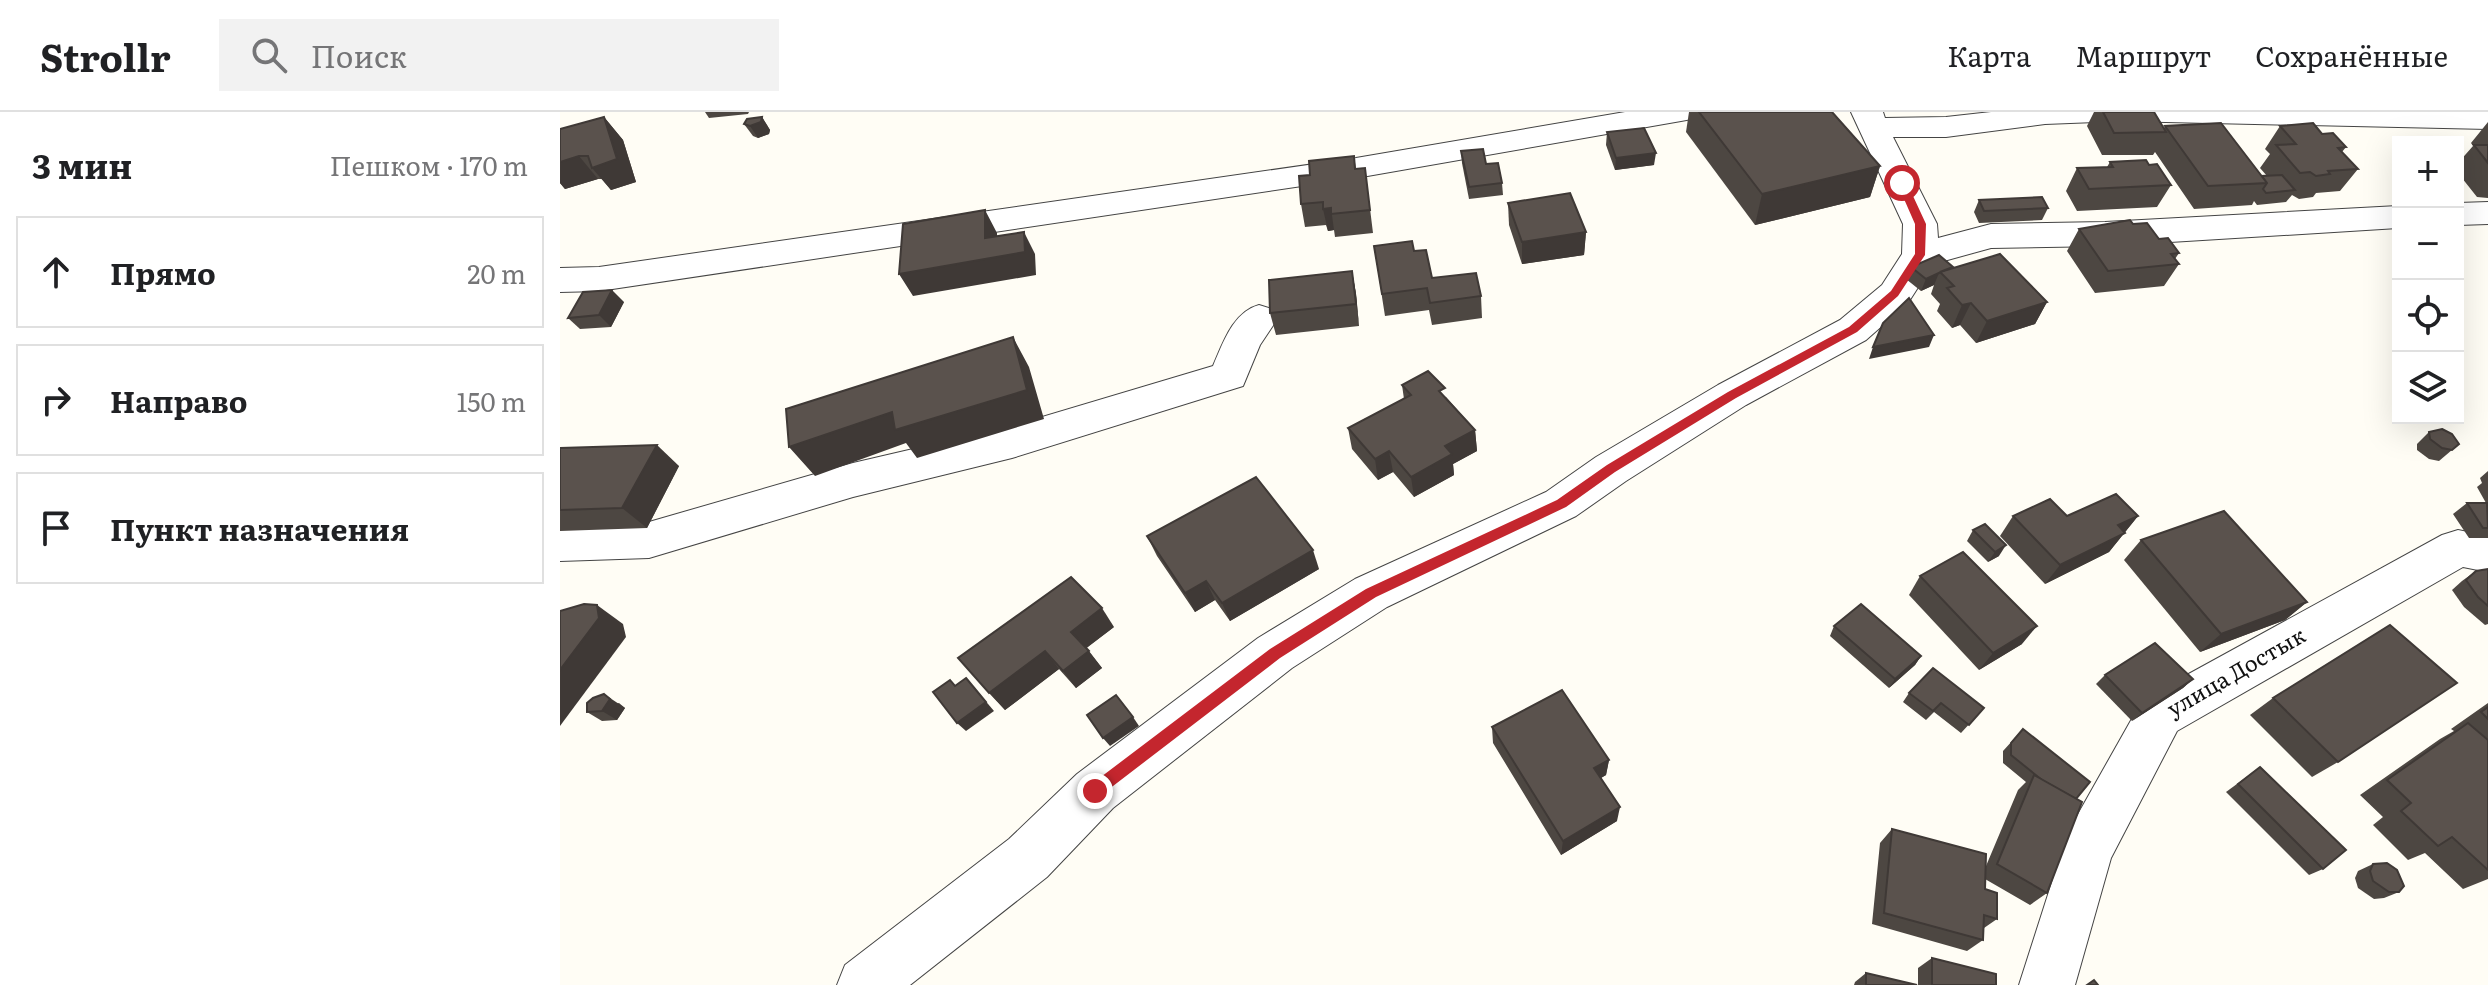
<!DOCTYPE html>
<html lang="ru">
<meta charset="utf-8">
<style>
:root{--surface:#fff;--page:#f2f2f2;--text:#202124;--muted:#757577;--line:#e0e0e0}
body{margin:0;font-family:Literata,serif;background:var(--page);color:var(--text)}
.controls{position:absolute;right:24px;top:24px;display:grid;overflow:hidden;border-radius:0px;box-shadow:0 8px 32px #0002}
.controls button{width:72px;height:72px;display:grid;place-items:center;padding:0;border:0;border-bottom:2px solid var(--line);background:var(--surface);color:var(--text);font:40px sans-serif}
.stop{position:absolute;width:24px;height:24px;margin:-18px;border:6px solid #c4262e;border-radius:50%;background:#fff}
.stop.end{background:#c4262e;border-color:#fff;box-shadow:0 2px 8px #0008}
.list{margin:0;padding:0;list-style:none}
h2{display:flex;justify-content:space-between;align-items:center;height:104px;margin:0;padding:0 32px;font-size:34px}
h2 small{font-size:26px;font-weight:400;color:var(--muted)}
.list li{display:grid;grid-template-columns:52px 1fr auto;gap:24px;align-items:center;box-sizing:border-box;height:112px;margin:0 16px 16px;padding:0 16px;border:2px solid var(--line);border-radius:0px}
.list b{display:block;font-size:30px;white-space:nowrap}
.list em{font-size:26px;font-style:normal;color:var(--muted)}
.icon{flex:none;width:44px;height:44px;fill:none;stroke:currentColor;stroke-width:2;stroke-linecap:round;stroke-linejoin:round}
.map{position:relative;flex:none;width:1928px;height:873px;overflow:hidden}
header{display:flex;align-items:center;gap:48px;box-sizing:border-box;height:112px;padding:0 40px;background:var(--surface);border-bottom:2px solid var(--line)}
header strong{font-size:38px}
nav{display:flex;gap:44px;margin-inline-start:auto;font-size:28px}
.search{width:560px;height:72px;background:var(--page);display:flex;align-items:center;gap:20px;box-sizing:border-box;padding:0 28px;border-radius:0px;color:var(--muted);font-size:30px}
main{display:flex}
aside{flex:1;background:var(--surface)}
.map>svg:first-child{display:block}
</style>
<header>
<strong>Strollr</strong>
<div class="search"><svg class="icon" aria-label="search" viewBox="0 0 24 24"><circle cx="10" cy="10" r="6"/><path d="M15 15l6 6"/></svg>Поиск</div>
<nav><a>Карта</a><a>Маршрут</a><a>Сохранённые</a></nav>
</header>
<main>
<aside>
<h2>3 мин<small>Пешком · 170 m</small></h2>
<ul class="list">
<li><svg class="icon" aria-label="ahead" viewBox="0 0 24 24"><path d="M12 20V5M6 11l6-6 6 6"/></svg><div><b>Прямо</b></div><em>20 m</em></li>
<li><svg class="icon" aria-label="right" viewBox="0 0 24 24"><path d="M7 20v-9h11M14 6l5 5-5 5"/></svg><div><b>Направо</b></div><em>150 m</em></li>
<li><svg class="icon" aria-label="arrive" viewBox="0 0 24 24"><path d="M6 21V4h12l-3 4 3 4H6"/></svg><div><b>Пункт назначения</b></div></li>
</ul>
</aside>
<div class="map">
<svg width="1928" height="873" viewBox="0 0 1928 873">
<rect width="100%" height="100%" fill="#fffdf5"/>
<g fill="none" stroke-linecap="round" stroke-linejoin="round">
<g stroke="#444" stroke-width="2">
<g id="minor">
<polygon points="1065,0 1137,0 1132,7 1121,9 796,66 39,179 0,180 0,156 39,155 796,46"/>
<polygon points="1291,0 1323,0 1325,6 1386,5 1431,0 1928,0 1928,17 1561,9 1485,12 1386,25 1333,25 1377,112 1378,126 1431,112 1545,110 1838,94 1838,116 1545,134 1431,136 1373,152 1348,191 1306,228 1186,293 1066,369 1016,404 827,495 732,556 553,696 487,765 350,873 277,873 285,853 449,727 517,662 698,526 795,467 986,380 1036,345 1158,273 1280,208 1322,173 1342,142 1343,112"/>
<polygon points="1928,90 1928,112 1898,113 1898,91"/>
<path d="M 699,193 L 712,197 L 718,206 L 700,233 L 683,274 L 452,346 L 293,385 L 89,446 L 0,449 L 0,413 L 89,410 L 293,351 L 452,314 L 653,254 C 663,231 673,200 699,193 Z"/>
<polygon points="1898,418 1928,424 1928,460 1903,455 1617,619 1551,746 1515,873 1459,873 1508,720 1583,587 1882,423"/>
</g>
</g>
<use href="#minor" fill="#fff" fill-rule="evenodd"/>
</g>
<g fill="#4d4742">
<polygon points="145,0 189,0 188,2 149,6"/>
<polygon points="1129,0 1139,0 1320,54 1310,85 1195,113 1126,20"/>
<polygon points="1534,0 1594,0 1604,16 1605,14 1702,64 1707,64 1700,56 1710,42 1705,37 1720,14 1762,22 1786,35 1782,40 1798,57 1780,79 1756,81 1753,85 1739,87 1732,83 1726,90 1697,93 1694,89 1692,93 1634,97 1595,40 1593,43 1542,43 1527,14"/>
<polygon points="44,5 63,28 76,70 51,78 42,67 38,67 5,77 0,71"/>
<polygon points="202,5 210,18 209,22 198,26 193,24 184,12"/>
<polygon points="1928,10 1928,86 1917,85 1898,61 1898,51 1913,34 1911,31"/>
<polygon points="1047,20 1094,53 1055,58 1046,33"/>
<polygon points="901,39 926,52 942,71 943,83 909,87 902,51"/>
<polygon points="794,44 796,57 805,56 813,121 775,125 774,118 768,119 766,113 745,115 741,92 750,63"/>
<polygon points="1550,50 1589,53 1611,73 1597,95 1517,99 1506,79 1517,56 1547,55"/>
<polygon points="1419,88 1488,96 1482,108 1419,111 1414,100"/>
<polygon points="948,91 1026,120 1024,143 962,152 949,113"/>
<polygon points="1573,112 1619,141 1615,147 1619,152 1604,174 1535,181 1507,139 1519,117"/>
<polygon points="814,134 854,139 872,166 921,184 922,206 872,213 869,198 825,204"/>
<polygon points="1351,155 1393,155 1487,190 1475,212 1416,231 1400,213 1392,216 1377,199 1380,192 1371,182 1374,173 1361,179 1346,167"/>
<polygon points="792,159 796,182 799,214 716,223 710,201"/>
<polygon points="64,190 51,215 20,217 8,206"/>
<polygon points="842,273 886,285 915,318 917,339 893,352 894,363 854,385 833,360 818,368 792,337 788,316 844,287"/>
<polygon points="1869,320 1899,332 1879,349 1869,347 1857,338 1857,332"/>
<polygon points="0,336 119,354 87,416 0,419"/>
<polygon points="1928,359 1928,426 1909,426 1893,402 1907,391 1926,391 1917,375 1922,371 1920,366"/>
<polygon points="1453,404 1578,404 1549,440 1485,472 1440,424"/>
<polygon points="1413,418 1439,444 1428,450 1407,429"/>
<polygon points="587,424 759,457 670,509 655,488 635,500 597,444"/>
<polygon points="1581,428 1747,490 1725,508 1640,540 1564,448"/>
<polygon points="1928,457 1928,512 1925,513 1904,495 1892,478 1902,469 1916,459"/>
<polygon points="1360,464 1462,532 1419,558 1349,483"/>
<polygon points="1274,514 1361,544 1355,553 1329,576 1270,524"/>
<polygon points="554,515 526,536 542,556 516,576 499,557 445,598 398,546"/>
<polygon points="1545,563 1633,567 1623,576 1572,609 1536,572"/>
<polygon points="1349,581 1424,596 1401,621 1374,600 1366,608 1343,590"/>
<polygon points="1713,586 1778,650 1752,665 1690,603"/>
<polygon points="59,591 65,596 57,608 42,609 27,600"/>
<polygon points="1928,591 1928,767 1903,777 1865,741 1848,748 1813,713 1823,705 1800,683 1880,627 1894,619 1891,617"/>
<polygon points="932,615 1049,648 1046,663 1041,666 1057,709 1001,743 933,631"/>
<polygon points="1463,617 1516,687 1487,781 1470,793 1425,767 1425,777 1437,807 1424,816 1423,828 1407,839 1312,812 1320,731 1332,717 1426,754 1458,678 1466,670 1443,651 1443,639"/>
<polygon points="1700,655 1763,757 1749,763 1666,680"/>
<polygon points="1813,752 1839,780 1824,786 1814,787 1798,776 1795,766 1798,759"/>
<polygon points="1372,846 1436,873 1358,873 1358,856"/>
<polygon points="1306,861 1357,873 1294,873 1295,870"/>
</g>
<g fill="#3f3936">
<polygon points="44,5 63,28 76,70 51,78 32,56"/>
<polygon points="202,5 210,18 209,22 198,26 190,14"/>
<polygon points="1096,41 1094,53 1055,58 1056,46"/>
<polygon points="19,44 38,67 5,77 0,71 0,50"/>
<polygon points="1320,54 1310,85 1195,113 1202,82"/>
<polygon points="771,96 774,118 768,119 763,97"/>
<polygon points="425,98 437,121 437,145 464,120 475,142 476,163 353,184 339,162 425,126"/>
<polygon points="1026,120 1024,143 962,152 962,130"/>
<polygon points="792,159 796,182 799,214 796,192"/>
<polygon points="1379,161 1374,173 1361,179 1366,167"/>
<polygon points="52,178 64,190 51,215 39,203"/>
<polygon points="1487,190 1475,212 1416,231 1427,209"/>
<polygon points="1411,191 1400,213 1392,216 1402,193"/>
<polygon points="1374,223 1369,235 1309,247 1313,235"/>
<polygon points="453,225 469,255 484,307 357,346 346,331 255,364 229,335"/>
<polygon points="915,318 917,339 893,352 894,363 854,385 851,365 885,334"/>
<polygon points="97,333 119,354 87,416 62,396"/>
<polygon points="829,339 833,360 818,368 815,347"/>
<polygon points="1578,404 1549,440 1485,472 1500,453 1558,413"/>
<polygon points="1446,433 1439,444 1428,450 1435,440"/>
<polygon points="753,438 759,457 670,509 662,491"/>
<polygon points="646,469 655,488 635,500 625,481"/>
<polygon points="1747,490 1725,508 1640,540 1661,522"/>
<polygon points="37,493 63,512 66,525 0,614 0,558"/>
<polygon points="542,496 554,515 524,538 511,520"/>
<polygon points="1477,514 1462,532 1419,558 1433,541"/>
<polygon points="485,539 499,557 445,598 429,581"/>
<polygon points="529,539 542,556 516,576 503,559"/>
<polygon points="1361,544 1355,553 1329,576 1335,567"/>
<polygon points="406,566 434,599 406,619 397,611"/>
<polygon points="1633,567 1623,576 1572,609 1582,601"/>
<polygon points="44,582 65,596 57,608 42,599"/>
<polygon points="573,605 579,614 550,634 543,626"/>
<polygon points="1049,648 1046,663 1032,671 1034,656"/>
<polygon points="1060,695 1057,709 1001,743 1003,729"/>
</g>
<g fill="#5a524d" stroke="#3f3936" stroke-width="2">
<polygon points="1139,0 1272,0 1320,54 1202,82"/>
<polygon points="1543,0 1594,0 1606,20 1554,21"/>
<polygon points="44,5 57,47 32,56 28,44 19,44 0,50 0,17"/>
<polygon points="202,5 201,10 190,14 184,12 187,7"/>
<polygon points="1661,11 1707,71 1648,74 1605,14"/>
<polygon points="1753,11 1762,22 1773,21 1786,35 1778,36 1798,57 1768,59 1770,62 1756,64 1750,60 1740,61 1716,33 1736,32 1720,14"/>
<polygon points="1084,16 1096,41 1056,46 1047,20"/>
<polygon points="1914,33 1928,33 1928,51"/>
<polygon points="923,37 926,52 938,51 942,71 909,75 901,39"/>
<polygon points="794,44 795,57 805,56 810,98 771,102 771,96 763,97 763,90 741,92 739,64 750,63 749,49"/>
<polygon points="1586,48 1589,53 1597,52 1611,73 1529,77 1517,56 1553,55 1550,50"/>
<polygon points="1722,63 1735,78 1706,81 1703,77 1707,71 1702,64"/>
<polygon points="1010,81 1026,120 962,130 948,91"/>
<polygon points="1482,85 1488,96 1424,99 1419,88"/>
<polygon points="425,98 425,126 464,120 465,140 339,162 343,112"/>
<polygon points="1570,108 1573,112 1587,111 1599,127 1608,126 1619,141 1611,142 1619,152 1548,159 1519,117"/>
<polygon points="852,129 854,139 866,138 872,166 916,161 921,184 870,191 867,176 822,182 814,134"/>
<polygon points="1440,142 1487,190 1427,209 1411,191 1402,193 1387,176 1394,174 1380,160"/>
<polygon points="1379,143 1393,155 1380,160 1381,160 1366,167 1351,155"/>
<polygon points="792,159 796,192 710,201 709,168"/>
<polygon points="52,178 39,203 8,206 23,180"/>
<polygon points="1349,186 1374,223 1313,235 1323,211"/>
<polygon points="453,225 467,278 335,318 332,300 229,335 226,297"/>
<polygon points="868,259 885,276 879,279 915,318 885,334 892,342 851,365 829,339 815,347 788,316 851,283 842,273"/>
<polygon points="1882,317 1892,322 1899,332 1892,338 1882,336 1870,327 1869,320"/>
<polygon points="97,333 62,396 0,398 0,336"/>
<polygon points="696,365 753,438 662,491 646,469 625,481 587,424"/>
<polygon points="1556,382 1578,404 1558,413 1565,421 1500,453 1453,404 1490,387 1507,404"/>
<polygon points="1907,391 1927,391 1928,416 1923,416"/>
<polygon points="1664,399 1747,490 1661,522 1581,428"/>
<polygon points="1425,412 1446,433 1435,440 1413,418"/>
<polygon points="1403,440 1477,514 1433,541 1360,464"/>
<polygon points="1928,457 1928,494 1918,485 1906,468 1916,459"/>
<polygon points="511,465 542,496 511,520 529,539 503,559 485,539 429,581 398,546"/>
<polygon points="24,492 37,493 39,506 0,558 0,499"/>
<polygon points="1301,492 1361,544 1335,567 1274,514"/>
<polygon points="1830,513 1897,571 1778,650 1713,586"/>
<polygon points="1595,531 1633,567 1582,601 1545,563"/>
<polygon points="1373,556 1424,596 1409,613 1381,591 1373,599 1349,581"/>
<polygon points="406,566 426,590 397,611 373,580 390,568 395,574"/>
<polygon points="1002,578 1049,648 1034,656 1060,695 1003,729 932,615"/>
<polygon points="44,582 50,587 42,599 27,600 27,591 33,586"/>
<polygon points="556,583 573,605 543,626 527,603"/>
<polygon points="1928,595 1928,607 1921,600"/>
<polygon points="1908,611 1928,628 1928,758 1892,725 1878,734 1841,699 1851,691 1827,668"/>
<polygon points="1463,617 1530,670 1516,687 1482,668 1451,643 1451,631"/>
<polygon points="1700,655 1786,738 1763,757 1678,672"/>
<polygon points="1474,663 1522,690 1487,781 1437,752"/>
<polygon points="1332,717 1426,742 1425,777 1437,781 1437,807 1424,803 1423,828 1324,801"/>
<polygon points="1827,751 1837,758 1844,774 1839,780 1829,780 1813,769 1810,759 1813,752"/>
<polygon points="1372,846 1436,862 1436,873 1372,873"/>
<polygon points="1306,861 1357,873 1306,873"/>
<polygon points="1534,868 1538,873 1527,873"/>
</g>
<polygon fill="#c4262e" points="1342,68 1347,71 1366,112 1365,143 1338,184 1297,220 1176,286 1055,360 1006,395 816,485 720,546 540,684 529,684 529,674 710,537 806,477 997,388 1047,353 1168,280 1289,215 1331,179 1355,142 1355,112 1337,71"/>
<g text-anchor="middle" stroke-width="8" stroke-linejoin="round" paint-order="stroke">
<g font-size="22" fill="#111" stroke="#fff">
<text transform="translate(1676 560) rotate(-30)" y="8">улица Достык</text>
</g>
</g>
</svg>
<div class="controls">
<button>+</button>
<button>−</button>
<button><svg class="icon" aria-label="locate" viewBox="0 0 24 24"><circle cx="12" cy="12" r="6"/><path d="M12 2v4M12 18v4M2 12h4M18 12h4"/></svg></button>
<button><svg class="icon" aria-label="layers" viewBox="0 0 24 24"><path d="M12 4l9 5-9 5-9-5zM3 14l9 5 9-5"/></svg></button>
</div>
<div class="stop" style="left:1342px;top:71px"></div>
<div class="stop end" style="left:535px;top:679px"></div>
</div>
</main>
